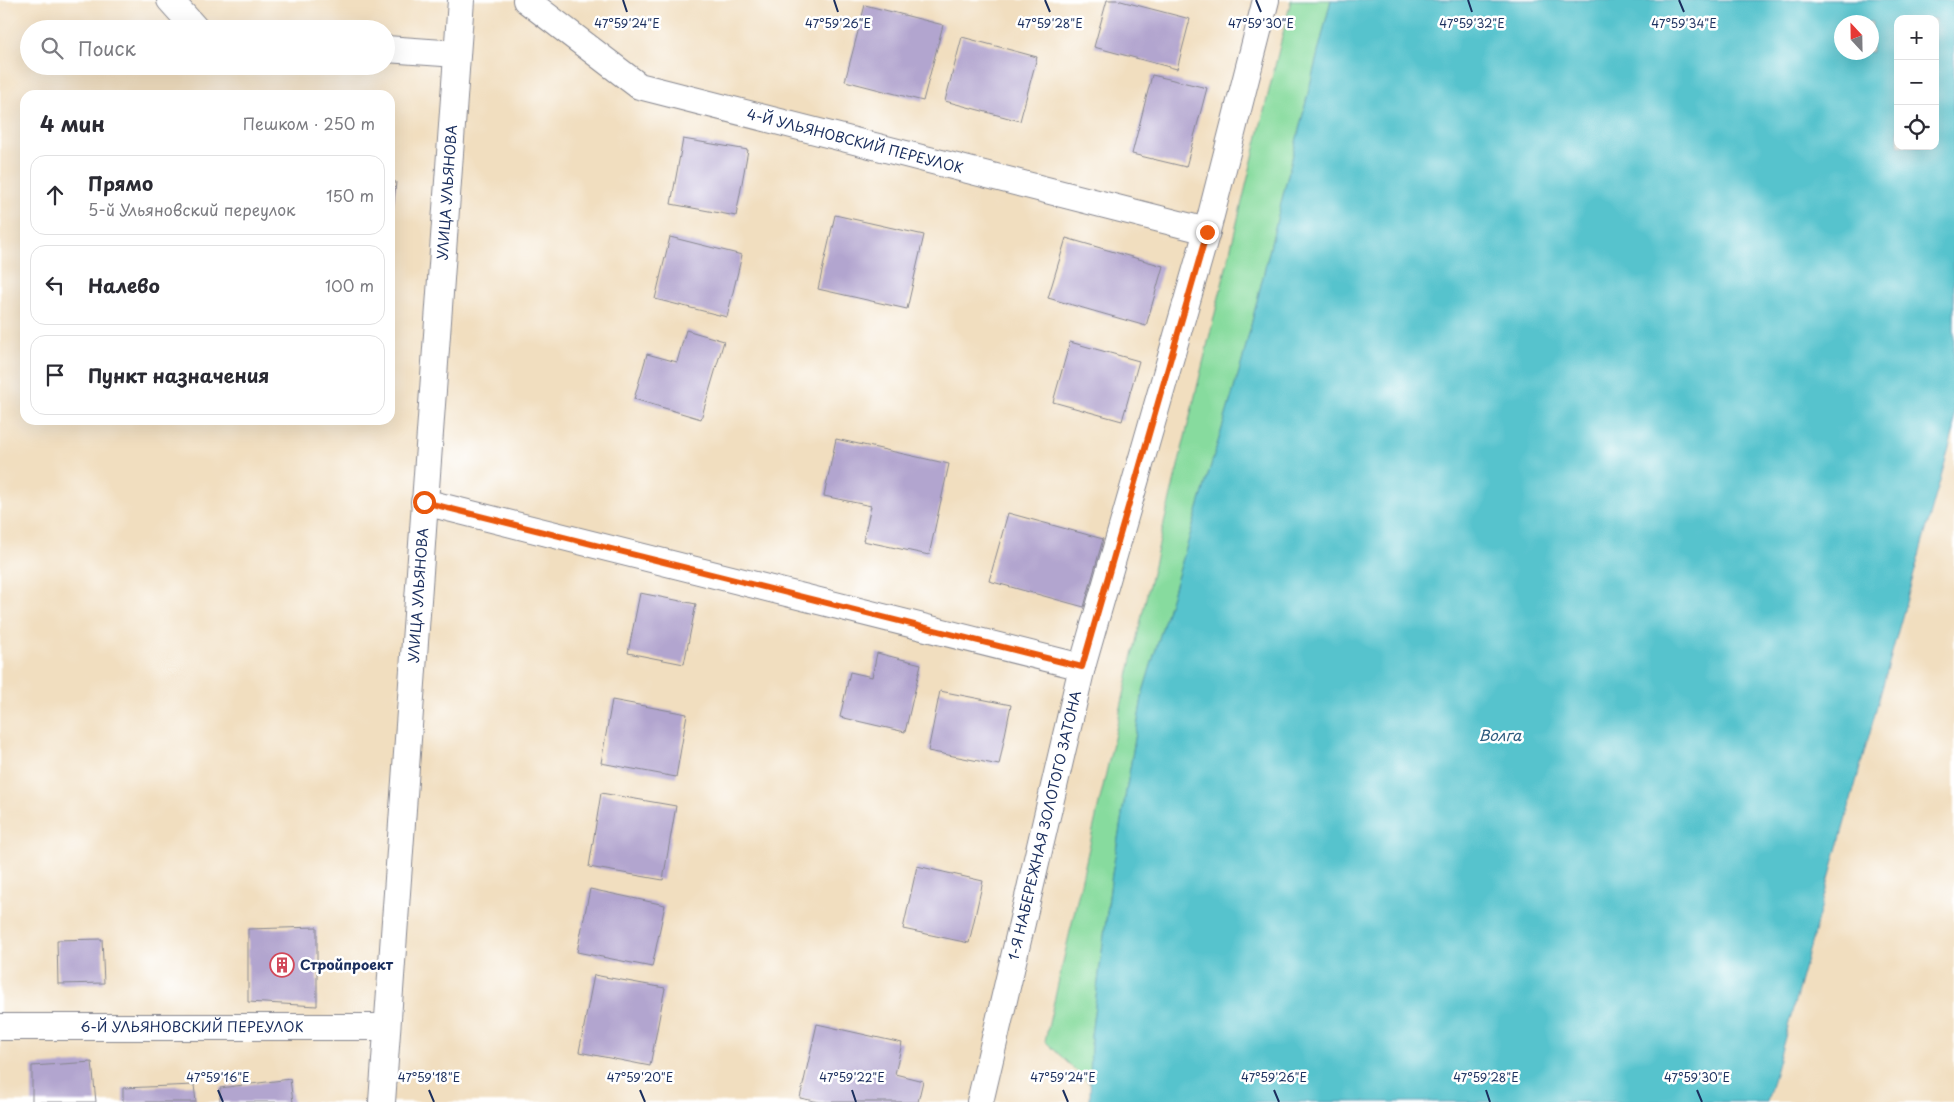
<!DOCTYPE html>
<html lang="ru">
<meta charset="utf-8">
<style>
:root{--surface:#fff;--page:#f7f7f7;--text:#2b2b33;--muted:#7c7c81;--line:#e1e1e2}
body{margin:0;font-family:"Playpen Sans",sans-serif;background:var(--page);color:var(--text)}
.controls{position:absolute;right:15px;top:15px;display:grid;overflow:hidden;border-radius:10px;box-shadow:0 5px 20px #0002}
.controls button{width:45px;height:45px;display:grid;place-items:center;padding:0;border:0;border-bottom:1px solid var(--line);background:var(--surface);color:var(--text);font:25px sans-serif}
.compass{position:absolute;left:1834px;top:15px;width:45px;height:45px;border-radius:50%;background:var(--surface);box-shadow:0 5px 20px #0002;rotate:338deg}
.stop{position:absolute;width:15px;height:15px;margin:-11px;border:4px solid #ea580c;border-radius:50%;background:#fff}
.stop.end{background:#ea580c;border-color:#fff;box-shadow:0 1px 5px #0008}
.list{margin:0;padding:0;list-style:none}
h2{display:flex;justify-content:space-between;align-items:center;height:65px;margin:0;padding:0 20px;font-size:21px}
h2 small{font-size:16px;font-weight:400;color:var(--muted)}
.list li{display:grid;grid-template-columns:32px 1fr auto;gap:15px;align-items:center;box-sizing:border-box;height:80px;margin:0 10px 10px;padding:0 10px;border:1px solid var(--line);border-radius:15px}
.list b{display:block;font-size:19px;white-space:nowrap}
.list p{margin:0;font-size:16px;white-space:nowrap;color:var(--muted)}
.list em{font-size:16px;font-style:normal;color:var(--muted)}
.icon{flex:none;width:28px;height:28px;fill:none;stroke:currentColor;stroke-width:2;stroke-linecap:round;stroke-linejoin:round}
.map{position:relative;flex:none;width:1954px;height:1102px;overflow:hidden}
.search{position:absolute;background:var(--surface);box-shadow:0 5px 20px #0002;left:20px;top:20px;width:375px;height:55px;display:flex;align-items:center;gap:12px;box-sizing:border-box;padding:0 18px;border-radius:28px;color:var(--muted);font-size:19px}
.panel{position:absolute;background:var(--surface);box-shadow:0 5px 20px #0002;left:20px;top:90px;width:375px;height:335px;border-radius:15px}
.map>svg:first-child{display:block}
</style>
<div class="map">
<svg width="1954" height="1102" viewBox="0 0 1954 1102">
<rect width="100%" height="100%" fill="#fff"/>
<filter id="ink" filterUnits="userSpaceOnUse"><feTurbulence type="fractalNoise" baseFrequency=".02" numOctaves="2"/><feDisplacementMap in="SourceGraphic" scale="10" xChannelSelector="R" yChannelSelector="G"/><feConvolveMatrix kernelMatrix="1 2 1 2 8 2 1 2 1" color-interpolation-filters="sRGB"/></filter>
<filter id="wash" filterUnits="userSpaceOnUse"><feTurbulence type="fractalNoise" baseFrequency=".0096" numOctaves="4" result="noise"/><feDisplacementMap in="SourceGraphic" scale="20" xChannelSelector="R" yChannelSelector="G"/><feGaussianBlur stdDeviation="1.12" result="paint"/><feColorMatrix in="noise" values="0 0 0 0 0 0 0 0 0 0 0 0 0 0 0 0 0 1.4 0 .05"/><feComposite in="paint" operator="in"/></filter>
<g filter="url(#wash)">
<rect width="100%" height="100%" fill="#f1debf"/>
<polygon fill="#87db9e" stroke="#51857e" points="1291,0 1331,0 1242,362 1143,692 1112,874 1091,1036 1090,1084 1045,1041 1145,602"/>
<path fill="#56c3cd" stroke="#387996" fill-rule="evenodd" d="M 1331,0 L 1954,0 L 1954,430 L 1767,1102 L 1090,1102 L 1091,1036 L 1112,874 L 1143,692 L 1242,362 ZM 1898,19 L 1935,19 L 1935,146 L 1898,146 ZM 1842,22 L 1872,22 L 1872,52 L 1842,52 Z"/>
<g id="blocks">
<g fill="#b2a5cf">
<polygon points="1107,0 1117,0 1190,19 1177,69 1094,47"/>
<polygon points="865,5 943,25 923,101 845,81"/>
<polygon points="962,37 1037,57 1020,121 945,101"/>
<polygon points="1152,75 1207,88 1186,167 1132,154"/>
<polygon points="683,139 748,150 736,216 671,204"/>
<polygon points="390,181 396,182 391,230 390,230"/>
<polygon points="835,215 924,235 907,309 818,289"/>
<polygon points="670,237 742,255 727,317 655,299"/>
<polygon points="1066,238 1163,266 1146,326 1048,298"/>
<polygon points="686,330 724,341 701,419 634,399 647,354 677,362"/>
<polygon points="1070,342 1139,361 1122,421 1053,402"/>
<polygon points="836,439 949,464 929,555 863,541 871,506 824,496"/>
<polygon points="1008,513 1103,539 1084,607 989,581"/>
<polygon points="640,593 696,604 684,664 628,653"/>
<polygon points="877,653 921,664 905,732 840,717 850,672 872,677"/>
<polygon points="940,691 1011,705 999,765 928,751"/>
<polygon points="612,700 687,714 676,777 601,763"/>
<polygon points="601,793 676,806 663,880 589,867"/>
<polygon points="917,866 983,881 969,943 903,929"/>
<polygon points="590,889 665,905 652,967 577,952"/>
<polygon points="317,927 317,1006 248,1002 248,929"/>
<polygon points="102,939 104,983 58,984 57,940"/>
<polygon points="594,975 665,988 650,1066 579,1052"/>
<polygon points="817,1024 902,1043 895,1074 923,1081 918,1102 820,1102 800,1098"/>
<polygon points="92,1062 96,1102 32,1102 32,1066"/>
<polygon points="290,1079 293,1102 220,1102 220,1088"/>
<polygon points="194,1085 196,1102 123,1102 123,1088"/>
</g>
</g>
</g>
<g filter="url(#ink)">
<use href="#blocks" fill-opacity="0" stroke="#86868e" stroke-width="1"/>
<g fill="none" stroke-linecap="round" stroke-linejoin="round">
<g stroke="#86868e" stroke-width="28">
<g id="street">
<polyline points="170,0 196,29"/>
<path id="s1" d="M 526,0 L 639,86 L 1207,231"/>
<polyline points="386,49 457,54"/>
<polyline points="424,502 1082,667"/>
<path id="s2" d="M 0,1027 L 386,1027"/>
<path id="s3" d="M 382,1102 L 461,0"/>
<path id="s4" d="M 980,1102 L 1082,667 L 1207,231 L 1266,0"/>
</g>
</g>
<use href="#street" stroke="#fff" stroke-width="26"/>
</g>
</g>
<g fill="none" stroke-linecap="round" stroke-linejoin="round" filter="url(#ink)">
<polyline stroke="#ea580c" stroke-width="6" points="424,502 1082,667 1207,232"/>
</g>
<path fill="none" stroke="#1b2f5e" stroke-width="2" d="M 623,0 L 627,12M 834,0 L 838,12M 1045,0 L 1050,12M 1256,0 L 1261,12M 1468,0 L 1472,12M 1679,0 L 1684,12M 218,1090 L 223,1102M 429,1090 L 434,1102M 640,1090 L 645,1102M 852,1090 L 856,1102M 1063,1090 L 1068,1102M 1274,1090 L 1279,1102M 1486,1090 L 1490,1102M 1697,1090 L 1702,1102"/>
<defs>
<g id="building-ring" transform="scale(1.25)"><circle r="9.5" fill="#fff" stroke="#d1495b" stroke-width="1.5"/><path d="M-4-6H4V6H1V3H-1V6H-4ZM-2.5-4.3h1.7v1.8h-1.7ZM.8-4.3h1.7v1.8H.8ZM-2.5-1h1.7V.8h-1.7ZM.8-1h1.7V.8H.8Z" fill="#d1495b"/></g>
</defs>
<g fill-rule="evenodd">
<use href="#building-ring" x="282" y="965"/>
</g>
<g text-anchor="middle" stroke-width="5" stroke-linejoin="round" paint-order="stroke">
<g font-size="14" fill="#1b2f5e" stroke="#fff">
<text dy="5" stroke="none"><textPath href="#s1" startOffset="365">4-Й УЛЬЯНОВСКИЙ ПЕРЕУЛОК</textPath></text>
<text dy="5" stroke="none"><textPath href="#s3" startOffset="912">УЛИЦА УЛЬЯНОВА</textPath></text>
<text dy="5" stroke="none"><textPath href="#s3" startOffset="508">УЛИЦА УЛЬЯНОВА</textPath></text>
<text dy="5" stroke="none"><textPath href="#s4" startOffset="284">1-Я НАБЕРЕЖНАЯ ЗОЛОТОГО ЗАТОНА</textPath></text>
<text dy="5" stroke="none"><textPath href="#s2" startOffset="192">6-Й УЛЬЯНОВСКИЙ ПЕРЕУЛОК</textPath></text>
</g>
<g font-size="14" font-weight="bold" fill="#1b2f5e" stroke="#fff" text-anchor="start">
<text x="300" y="970">Стройпроект</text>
</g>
<g font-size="15" font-style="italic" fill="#2d5b7f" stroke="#fff">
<text x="1500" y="741">Волга</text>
</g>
</g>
<g font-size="12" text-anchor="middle" fill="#1b2f5e" stroke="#fff" stroke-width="5" stroke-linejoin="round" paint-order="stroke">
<text x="627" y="28">47°59'24"E</text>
<text x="838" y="28">47°59'26"E</text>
<text x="1050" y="28">47°59'28"E</text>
<text x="1261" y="28">47°59'30"E</text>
<text x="1472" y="28">47°59'32"E</text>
<text x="1684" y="28">47°59'34"E</text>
<text x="218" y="1082">47°59'16"E</text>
<text x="429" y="1082">47°59'18"E</text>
<text x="640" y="1082">47°59'20"E</text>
<text x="852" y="1082">47°59'22"E</text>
<text x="1063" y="1082">47°59'24"E</text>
<text x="1274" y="1082">47°59'26"E</text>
<text x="1486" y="1082">47°59'28"E</text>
<text x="1697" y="1082">47°59'30"E</text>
</g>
</svg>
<div class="controls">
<button>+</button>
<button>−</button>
<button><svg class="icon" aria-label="locate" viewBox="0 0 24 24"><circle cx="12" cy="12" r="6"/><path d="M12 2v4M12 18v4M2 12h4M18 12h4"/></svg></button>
</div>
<svg class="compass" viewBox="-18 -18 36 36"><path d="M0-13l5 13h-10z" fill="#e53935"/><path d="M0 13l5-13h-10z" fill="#7c7c81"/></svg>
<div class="stop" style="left:424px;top:502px"></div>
<div class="stop end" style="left:1207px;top:232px"></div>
<div class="search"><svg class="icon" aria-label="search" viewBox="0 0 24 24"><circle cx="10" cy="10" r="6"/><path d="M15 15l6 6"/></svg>Поиск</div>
<section class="panel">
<h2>4 мин<small>Пешком · 250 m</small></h2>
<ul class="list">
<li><svg class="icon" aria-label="ahead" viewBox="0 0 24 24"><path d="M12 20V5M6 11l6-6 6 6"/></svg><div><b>Прямо</b><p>5-й Ульяновский переулок</p></div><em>150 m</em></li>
<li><svg class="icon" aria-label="left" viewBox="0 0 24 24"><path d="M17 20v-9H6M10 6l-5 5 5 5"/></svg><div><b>Налево</b></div><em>100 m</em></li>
<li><svg class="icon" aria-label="arrive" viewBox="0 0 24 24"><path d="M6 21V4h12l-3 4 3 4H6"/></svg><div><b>Пункт назначения</b></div></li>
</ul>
</section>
</div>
